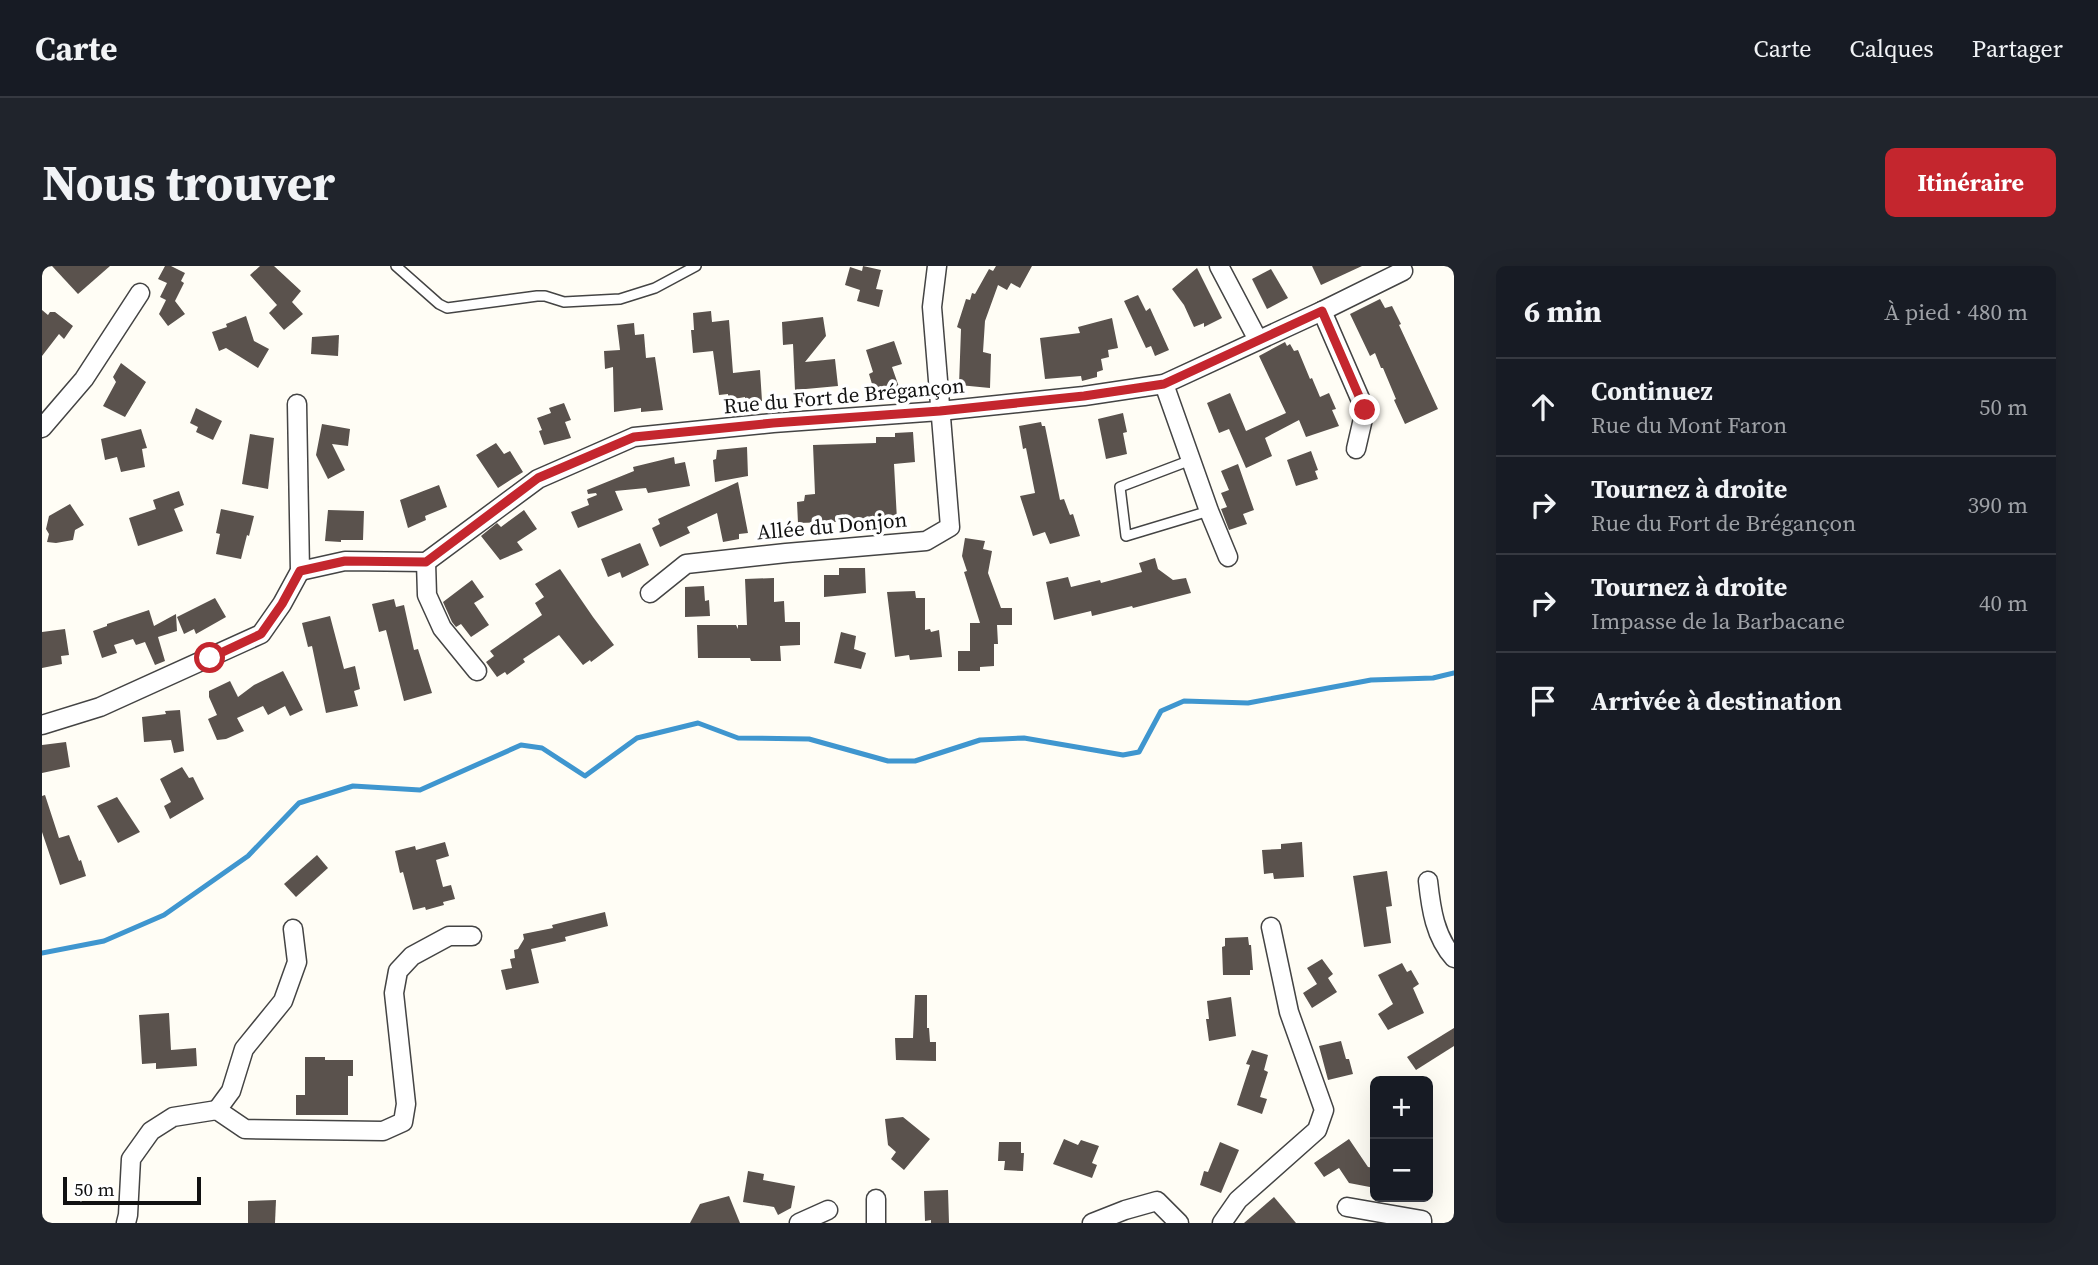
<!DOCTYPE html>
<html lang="fr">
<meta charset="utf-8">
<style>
:root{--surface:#171b24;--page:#20242c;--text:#f1f3f6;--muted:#9ea1a6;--line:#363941;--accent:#c4262e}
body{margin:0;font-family:"Source Serif 4",serif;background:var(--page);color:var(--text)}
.controls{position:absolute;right:21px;bottom:21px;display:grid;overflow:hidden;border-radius:10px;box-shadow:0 7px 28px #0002}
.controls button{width:63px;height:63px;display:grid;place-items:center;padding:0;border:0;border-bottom:2px solid var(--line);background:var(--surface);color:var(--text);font:35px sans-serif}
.scale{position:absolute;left:21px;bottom:18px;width:138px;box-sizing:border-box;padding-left:7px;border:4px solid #111;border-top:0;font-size:19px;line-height:24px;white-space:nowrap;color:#111;-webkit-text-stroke:5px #fff;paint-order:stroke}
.stop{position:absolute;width:21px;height:21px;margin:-16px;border:5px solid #c4262e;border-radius:50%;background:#fff}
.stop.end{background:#c4262e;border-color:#fff;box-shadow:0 2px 7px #0008}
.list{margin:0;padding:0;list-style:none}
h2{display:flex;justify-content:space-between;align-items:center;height:91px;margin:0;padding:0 28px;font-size:30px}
h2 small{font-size:23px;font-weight:400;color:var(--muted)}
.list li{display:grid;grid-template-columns:46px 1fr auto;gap:21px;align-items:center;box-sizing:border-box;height:98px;padding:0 28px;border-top:2px solid var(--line)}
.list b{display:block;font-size:26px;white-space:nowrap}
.list p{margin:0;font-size:23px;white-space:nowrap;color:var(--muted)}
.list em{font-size:23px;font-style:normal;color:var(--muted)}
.icon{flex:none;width:38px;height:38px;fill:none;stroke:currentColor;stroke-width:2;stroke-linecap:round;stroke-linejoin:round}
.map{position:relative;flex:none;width:1412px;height:957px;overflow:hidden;border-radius:10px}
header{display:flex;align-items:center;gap:42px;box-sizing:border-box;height:98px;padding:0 35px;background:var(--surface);border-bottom:2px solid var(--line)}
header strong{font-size:33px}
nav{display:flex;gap:38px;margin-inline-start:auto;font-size:24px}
.intro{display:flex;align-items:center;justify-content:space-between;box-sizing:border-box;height:168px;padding:0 42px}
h1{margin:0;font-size:49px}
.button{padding:18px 32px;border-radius:10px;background:var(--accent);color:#fff;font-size:24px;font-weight:700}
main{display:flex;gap:42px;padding:0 42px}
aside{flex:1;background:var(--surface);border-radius:10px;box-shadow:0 7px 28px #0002}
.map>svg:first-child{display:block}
</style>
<header>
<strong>Carte</strong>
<nav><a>Carte</a><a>Calques</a><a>Partager</a></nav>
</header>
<div class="intro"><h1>Nous trouver</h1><a class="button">Itinéraire</a></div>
<main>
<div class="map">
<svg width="1412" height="957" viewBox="0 0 1412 957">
<rect width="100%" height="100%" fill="#fffdf5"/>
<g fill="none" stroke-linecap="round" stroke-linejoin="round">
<polyline stroke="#3f96cf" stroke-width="5" points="0,687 62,675 122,649 206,590 257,537 311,520 378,524 479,479 500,482 543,510 595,472 656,457 696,472 767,473 846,495 873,495 938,474 982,472 1081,489 1097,486 1119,445 1142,435 1206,437 1329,414 1391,412 1412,407"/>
</g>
<g fill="#5a524d">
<polygon points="10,0 68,0 36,28"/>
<polygon points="123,0 129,0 143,7 139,15 142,17 133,35 143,48 126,60 117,48 124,34 118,31 125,17 116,13"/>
<polygon points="218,0 232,0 259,25 250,36 261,48 242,64 227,47 235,39 208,9"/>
<polygon points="821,0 839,4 834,23 841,24 837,41 815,35 818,24 803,19 808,1 820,5"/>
<polygon points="954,0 990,0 978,22 969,17 965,24 956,19 943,55 941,86 949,88 948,122 917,119 919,63 915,61 924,33 928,34 930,27 933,28 947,3 951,5"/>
<polygon points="1270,0 1320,0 1279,19"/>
<polygon points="1155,2 1180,52 1162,61 1162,57 1152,61 1142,39 1130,23"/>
<polygon points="1229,3 1246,32 1225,43 1210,13"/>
<polygon points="1096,29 1104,45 1108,42 1127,84 1113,90 1109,80 1104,82 1082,35"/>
<polygon points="1338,33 1343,42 1350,40 1359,58 1357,59 1396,143 1363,158 1352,134 1354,133 1341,102 1339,102 1333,87 1328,90 1308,48"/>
<polygon points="0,44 6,49 8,46 13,46 31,60 22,73 17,68 0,90"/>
<polygon points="669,45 670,56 687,54 691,107 718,104 720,135 704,137 703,131 686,134 686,128 677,129 671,85 651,87 649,64 652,64 651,47"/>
<polygon points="204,50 212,75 227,83 216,102 184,82 177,85 170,66 185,61 184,58"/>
<polygon points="781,51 784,70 763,96 793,93 796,120 753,124 751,78 741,79 740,56"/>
<polygon points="1070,52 1076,82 1066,84 1067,91 1059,93 1061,104 1055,106 1055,111 1040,115 1039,110 1003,113 998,72 1038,67 1036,61"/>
<polygon points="592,57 593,69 602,68 604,92 613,91 621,144 599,146 599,142 572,146 571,101 563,103 562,85 578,84 575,59"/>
<polygon points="297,69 296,90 269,88 270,71"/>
<polygon points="852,75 860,98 850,101 857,121 833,128 827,108 831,106 824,84"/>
<polygon points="1243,76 1245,80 1248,78 1252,85 1256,84 1268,113 1270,112 1278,131 1287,127 1294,143 1290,144 1297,160 1264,171 1257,154 1223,172 1230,190 1204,202 1187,163 1177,167 1165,137 1188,127 1204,165 1244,147 1217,90"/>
<polygon points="79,97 104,116 83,151 61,140 74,116 71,111"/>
<polygon points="522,137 529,154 523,156 529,172 502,179 497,165 500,164 495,152 509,147 507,142"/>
<polygon points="154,142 180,155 171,174 154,166 156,161 148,157"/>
<polygon points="1081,147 1085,166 1081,167 1085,188 1064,193 1056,153"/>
<polygon points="999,156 1000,160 1003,160 1018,234 1022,233 1028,249 1031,248 1038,270 1008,278 1003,266 991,270 978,230 993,227 984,182 981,183 977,160"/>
<polygon points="280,158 308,163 306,180 290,178 303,204 286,213 274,189"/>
<polygon points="99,163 105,182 100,183 103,201 79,206 75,191 63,194 59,173"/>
<polygon points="871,166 873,196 852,198 855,254 756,257 755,236 762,235 763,229 773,228 771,179 834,177 834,171 853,171 853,167"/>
<polygon points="208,168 232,172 226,223 200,218"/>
<polygon points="454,177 462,188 468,185 481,206 456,222 434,189"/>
<polygon points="705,181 706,210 673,216 671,194 674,193 675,184"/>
<polygon points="1269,185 1276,204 1273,205 1276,213 1254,220 1245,194"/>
<polygon points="632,191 633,198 643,196 648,220 606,227 604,222 573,225 581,244 536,262 529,246 547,239 545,233 555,229 554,227 546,228 545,224 592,205 591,201"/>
<polygon points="1196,198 1212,244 1201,248 1205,258 1187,264 1179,243 1185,241 1179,227 1187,224 1179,205"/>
<polygon points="696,216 706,267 697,268 697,273 681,276 675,247 645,261 648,267 618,281 610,262 618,258 616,253"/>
<polygon points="397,219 405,241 383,250 384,254 366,262 358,234"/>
<polygon points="137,225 142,239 132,243 141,265 96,280 87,252 114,243 111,234"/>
<polygon points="28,238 42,259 33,264 31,274 14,277 5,276 7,268 4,263 7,250"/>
<polygon points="179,243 212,250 207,270 205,269 199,293 174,288 178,268 174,267"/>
<polygon points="286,244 322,245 321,274 299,274 299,276 283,275"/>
<polygon points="482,244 495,263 475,276 481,284 458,294 439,270 455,257 459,261"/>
<polygon points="923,272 943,275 941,283 950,285 946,307 959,342 970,342 970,359 955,359 956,378 952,378 952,400 938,401 938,405 916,405 916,385 928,385 928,357 938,357 922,306 925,305 920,290"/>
<polygon points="598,277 607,299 580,312 578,306 566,311 559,293"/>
<polygon points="1113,292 1116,303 1131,314 1144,312 1149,327 1091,342 1090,340 1050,350 1049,345 1012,354 1004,316 1026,311 1029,321 1058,314 1059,317 1100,306 1097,297"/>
<polygon points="797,302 823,302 824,327 782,331 782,309 797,309"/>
<polygon points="518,303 551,351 572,379 549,396 548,394 541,399 517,369 481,393 483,396 465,409 463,406 455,411 444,396 452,390 448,385 500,349 493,337 502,331 493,318"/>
<polygon points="732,312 732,336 742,335 743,356 758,356 758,379 738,380 739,395 709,395 708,392 656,392 655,359 694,359 696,363 696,359 705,359 703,313"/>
<polygon points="430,314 442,331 432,337 447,359 429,371 419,358 414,361 410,356 401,336"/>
<polygon points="662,320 663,335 667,334 668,350 643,351 643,321"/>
<polygon points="873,325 874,332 883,332 883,364 888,363 889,366 897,364 900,391 868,394 867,389 853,391 845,326"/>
<polygon points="173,332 184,351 154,368 152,363 142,368 135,351"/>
<polygon points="352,333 354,341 362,339 372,384 376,383 390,427 362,435 344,364 337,366 330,338"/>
<polygon points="107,344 112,360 134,348 135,365 116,371 123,395 113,399 103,376 94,379 91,373 72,379 75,387 60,392 51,365 65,360 65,358"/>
<polygon points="288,350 302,403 313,400 318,423 312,425 316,440 284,447 270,380 266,381 260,357"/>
<polygon points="23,363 27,389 19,390 20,398 0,402 0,366"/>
<polygon points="799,366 814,370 812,383 824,387 819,403 792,397"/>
<polygon points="241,405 261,444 248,450 243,440 226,449 221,440 195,452 202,465 184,473 175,474 166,453 175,449 167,431 167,425 188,415 196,431 212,419"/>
<polygon points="138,444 142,485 132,487 129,474 102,476 100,451 124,448 123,445"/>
<polygon points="24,476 28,501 0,507 0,479"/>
<polygon points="140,501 147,512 151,511 162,533 128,553 122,540 129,536 118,513"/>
<polygon points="3,529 17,572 27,569 37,595 39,594 44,610 18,619 0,566 0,530"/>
<polygon points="75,531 98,566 76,577 55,540"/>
<polygon points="403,576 407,590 394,594 401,621 409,619 413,633 401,636 402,639 384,644 383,641 371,644 361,606 358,607 353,585 373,580 374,584"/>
<polygon points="1260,576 1262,611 1232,613 1231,607 1222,608 1220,584 1239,583 1239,578"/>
<polygon points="275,589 286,602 254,631 242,618"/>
<polygon points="1345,605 1350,640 1344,641 1349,677 1322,681 1311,610"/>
<polygon points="563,646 566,660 523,671 524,675 489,683 497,717 464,724 459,704 470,702 468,693 473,692 472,684 476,683 482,673 481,668 511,662 510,659"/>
<polygon points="1206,671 1207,679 1209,679 1211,704 1208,704 1208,709 1181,709 1180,681 1183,680 1183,672"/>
<polygon points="1280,693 1291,708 1286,712 1295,726 1270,742 1261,727 1275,718 1265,702"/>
<polygon points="1360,697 1365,706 1369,704 1377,718 1371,722 1382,747 1346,764 1336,748 1351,738 1336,709"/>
<polygon points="873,729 885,729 885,762 887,762 888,776 894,776 894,795 854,794 853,772 871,772"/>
<polygon points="1189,731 1194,770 1167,775 1164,753 1167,753 1165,735"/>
<polygon points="127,747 129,784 154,782 155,800 114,803 114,797 100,798 97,749"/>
<polygon points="1412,762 1412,780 1374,804 1365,791"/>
<polygon points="1299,775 1304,793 1307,793 1311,808 1286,814 1277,780"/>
<polygon points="1210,784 1226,789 1222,804 1226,806 1218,831 1225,833 1220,848 1195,839 1208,799 1204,798"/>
<polygon points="263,791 283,791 283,794 311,794 311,810 306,810 306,849 254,849 254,829 263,829"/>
<polygon points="861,851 888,873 862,904 849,893 854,886 846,879 843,853"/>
<polygon points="1022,873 1036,879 1039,874 1057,880 1050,897 1055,899 1050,912 1011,898"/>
<polygon points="1307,873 1326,901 1333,902 1333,922 1307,917 1297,902 1282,911 1272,897"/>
<polygon points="957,876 979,876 979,887 982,887 981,905 962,904 963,895 956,895"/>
<polygon points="1178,876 1197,884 1179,927 1158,919 1162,905 1166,906"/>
<polygon points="706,905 722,908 721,914 753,920 749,942 736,949 732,941 701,936"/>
<polygon points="906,924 907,957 889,957 889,954 883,955 882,925"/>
<polygon points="687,930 698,957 648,957 658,938"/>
<polygon points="1232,931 1254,957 1202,957"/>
<polygon points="234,934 233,957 206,957 206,935"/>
</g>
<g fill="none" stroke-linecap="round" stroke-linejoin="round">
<g stroke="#444" stroke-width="12">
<g id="lane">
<polyline points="354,0 397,38 405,42 495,30 503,30 522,36 578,33 613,22 654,0"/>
<polyline points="1149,194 1078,221 1084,270 1167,245"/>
</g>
</g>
<g stroke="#444" stroke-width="21">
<g id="street">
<polyline points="1177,0 1216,74"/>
<polyline points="1280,45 1323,144 1314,183"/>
<polyline points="1122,118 1167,245 1186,291"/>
<polyline points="0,162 42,113 98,27"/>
<polyline points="384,296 385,329 400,362 435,405"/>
<polyline points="258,305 303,295 384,296 496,213 592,171 731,157 898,145 1042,130 1122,118 1280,45 1361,5"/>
<polyline points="608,327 644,298 744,287 884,275 908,261 890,41 895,0"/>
<polyline points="0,459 58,441 219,368 240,338 258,305 255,138"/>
<path d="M 1386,615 C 1389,643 1393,671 1412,692"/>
<polyline points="175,844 189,825 202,783 241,735 255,696 251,663"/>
<polyline points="834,933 834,957"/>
<polyline points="1305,941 1380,954 1380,957"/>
<polyline points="84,957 86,949 89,893 109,865 131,851 175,844 203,863 341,865 361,856 364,838 352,727 356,705 370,690 407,670 430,670"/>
<polyline points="757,957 786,944"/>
<polyline points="1050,957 1083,944 1115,935 1137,957"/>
<polyline points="1180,957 1196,934 1275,864 1282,844 1247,746 1229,661"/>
</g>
</g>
<use href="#lane" stroke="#fff" stroke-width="9"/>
<use href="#street" stroke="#fff" stroke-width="18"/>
</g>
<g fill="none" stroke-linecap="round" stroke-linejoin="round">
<polyline stroke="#c4262e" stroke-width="9" points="168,392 219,368 240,338 258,305 303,295 384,296 496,212 592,171 731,157 898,145 1042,130 1122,118 1280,45 1323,144"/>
</g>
<g text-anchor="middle" stroke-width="7" stroke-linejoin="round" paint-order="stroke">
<g font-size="21" fill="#111" stroke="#fff">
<text transform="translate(802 130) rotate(-5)" y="7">Rue du Fort de Brégançon</text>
<text transform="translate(790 260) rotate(-5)" y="7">Allée du Donjon</text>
</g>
</g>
</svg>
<div class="controls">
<button>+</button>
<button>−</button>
</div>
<div class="scale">50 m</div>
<div class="stop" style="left:168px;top:392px"></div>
<div class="stop end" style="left:1323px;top:144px"></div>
</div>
<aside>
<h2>6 min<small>À pied · 480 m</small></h2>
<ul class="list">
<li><svg class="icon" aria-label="ahead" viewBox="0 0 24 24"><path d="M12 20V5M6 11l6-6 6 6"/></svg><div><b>Continuez</b><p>Rue du Mont Faron</p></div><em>50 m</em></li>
<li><svg class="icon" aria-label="right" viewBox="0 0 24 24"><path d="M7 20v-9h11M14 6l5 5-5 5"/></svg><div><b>Tournez à droite</b><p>Rue du Fort de Brégançon</p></div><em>390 m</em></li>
<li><svg class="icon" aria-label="right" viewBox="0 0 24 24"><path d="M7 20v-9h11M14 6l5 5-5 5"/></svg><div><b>Tournez à droite</b><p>Impasse de la Barbacane</p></div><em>40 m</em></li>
<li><svg class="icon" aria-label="arrive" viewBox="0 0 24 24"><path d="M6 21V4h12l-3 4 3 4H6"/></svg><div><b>Arrivée à destination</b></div></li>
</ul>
</aside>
</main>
